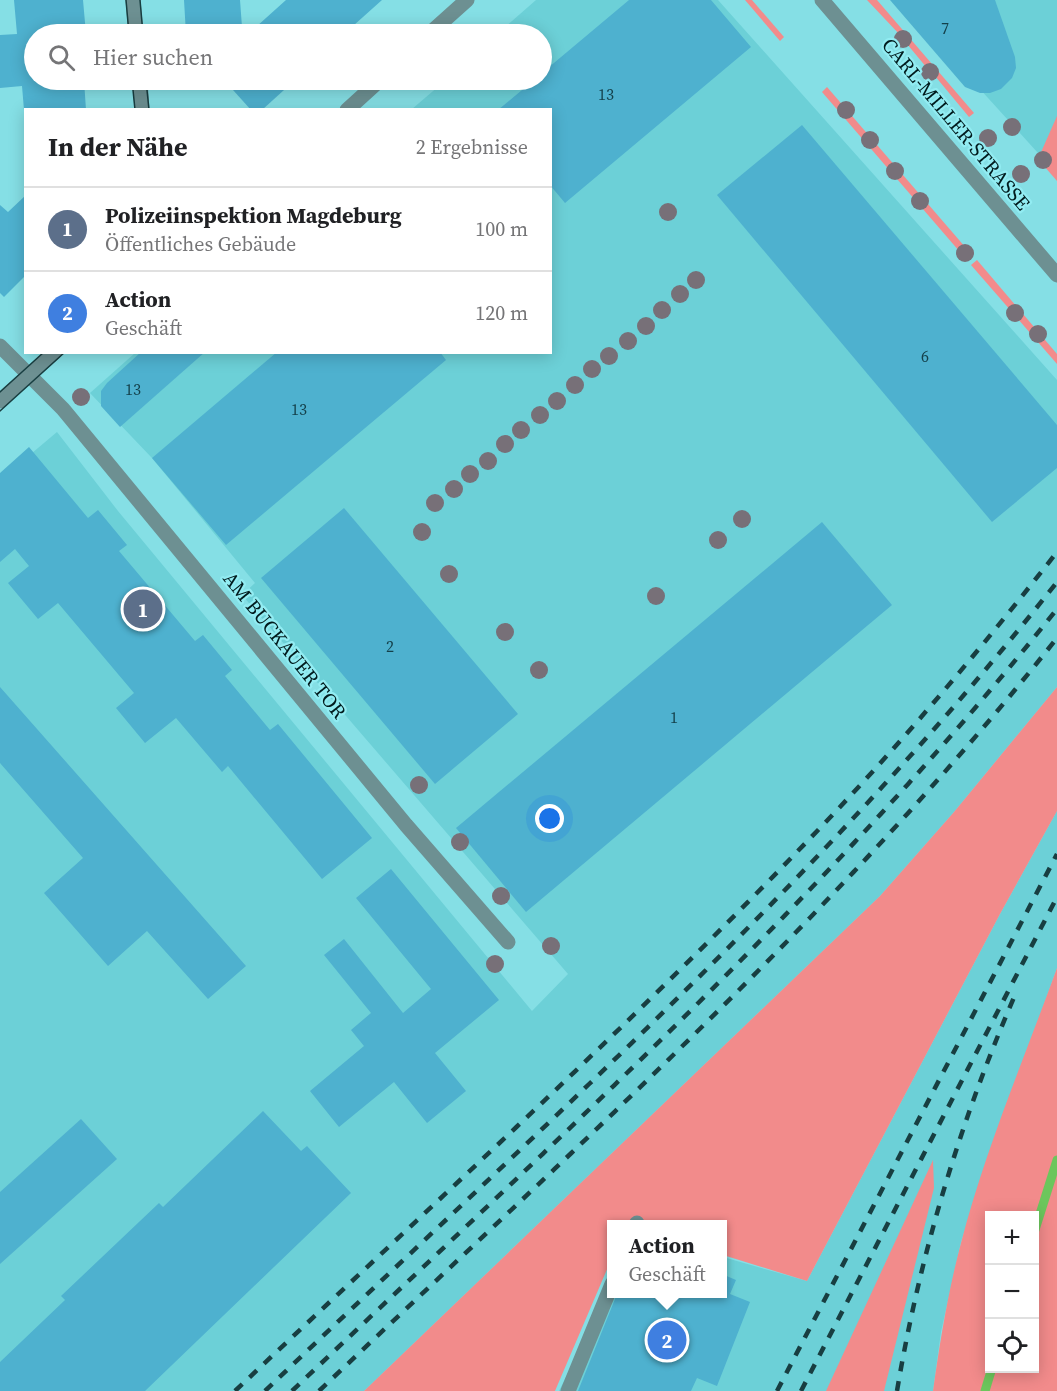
<!DOCTYPE html>
<html lang="de">
<meta charset="utf-8">
<style>
:root{--surface:#fff;--page:#f2f2f2;--text:#202124;--muted:#757577;--line:#e0e0e0;--accent:#2563eb}
body{margin:0;font-family:"Source Serif 4",serif;background:var(--page);color:var(--text)}
.controls{position:absolute;right:18px;bottom:18px;display:grid;overflow:hidden;border-radius:0px;box-shadow:0 3px 15px #0003}
.controls button{width:54px;height:54px;display:grid;place-items:center;padding:0;border:0;border-bottom:2px solid var(--line);background:var(--surface);color:var(--text);font:30px sans-serif}
.you{position:absolute;left:550px;top:819px;width:21px;height:21px;margin:-15px;border:4px solid #fff;border-radius:50%;background:#1a73e8;box-shadow:0 0 0 9px #1a73e833}
.badge{display:grid;place-items:center;width:39px;height:39px;border-radius:50%;background:var(--accent);color:#fff;font-size:20px;font-weight:700}
.pin{position:absolute;translate:-50% -50%;border:3px solid #fff;box-shadow:0 2px 6px #0006}
.popup{position:absolute;left:607px;top:1220px;width:120px;height:78px;box-sizing:border-box;display:grid;place-content:center;border-radius:0px;background:var(--surface);filter:drop-shadow(0 2px 4px #0005);font-size:20px;white-space:nowrap;color:var(--muted)}
.popup b{font-size:22px;color:var(--text)}
.popup::after{content:'';position:absolute;left:50%;top:100%;margin-left:-12px;border:12px solid transparent;border-top-color:var(--surface)}
.list{margin:0;padding:0;list-style:none}
h2{display:flex;justify-content:space-between;align-items:center;height:78px;margin:0;padding:0 24px;font-size:26px}
h2 small{font-size:20px;font-weight:400;color:var(--muted)}
.list li{display:grid;grid-template-columns:39px 1fr auto;gap:18px;align-items:center;box-sizing:border-box;height:84px;padding:0 24px;border-top:2px solid var(--line)}
.list b{display:block;font-size:22px;white-space:nowrap}
.list p{margin:0;font-size:20px;white-space:nowrap;color:var(--muted)}
.list em{font-size:20px;font-style:normal;color:var(--muted)}
.icon{flex:none;width:33px;height:33px;fill:none;stroke:currentColor;stroke-width:2;stroke-linecap:round;stroke-linejoin:round}
.map{position:relative;flex:none;width:1057px;height:1391px;overflow:hidden}
.search{position:absolute;background:var(--surface);box-shadow:0 3px 15px #0003;left:24px;top:24px;width:528px;height:66px;display:flex;align-items:center;gap:15px;box-sizing:border-box;padding:0 21px;border-radius:33px;color:var(--muted);font-size:22px}
.panel{position:absolute;background:var(--surface);box-shadow:0 3px 15px #0003;left:24px;top:108px;width:528px;height:246px;border-radius:0px}
.map>svg:first-child{display:block}
</style>
<div class="map">
<svg width="1057" height="1391" viewBox="0 0 1057 1391">
<rect width="100%" height="100%" fill="#85dfe5"/>
<g fill="#6cd0d7">
<polygon points="536,0 718,0 1057,380 1057,687 954,812 880,896 364,1391 0,1391 0,480 57,432 118,511 532,1011 568,974 242,595 255,583 152,458 90,393 135,353 550,352 550,110 412,109 446,80 542,80 542,34 497,34"/>
<polygon points="899,0 1057,0 1057,175 1057,174"/>
<polygon points="1057,811 1057,968 989,1157 961,1242 941,1332 933,1391 559,1391 611,1286 612,1294 722,1294 723,1257 807,1281 1000,914"/>
</g>
<g fill="#f28b8b" fill-rule="evenodd">
<polygon points="745,0 752,0 784,37 780,41"/>
<polygon points="867,0 877,0 974,113 969,117 935,76 932,77 926,71 927,68 907,44 904,45 899,39 901,36"/>
<polygon points="827,87 972,255 966,259 822,92"/>
<polygon points="1057,116 1057,181 1038,159"/>
<polygon points="977,260 1057,354 1057,364 971,265"/>
<polygon points="1057,687 1057,811 1000,914 807,1281 723,1255 722,1224 612,1224 611,1260 555,1391 364,1391 880,896 954,812"/>
<path d="M 1057,968 L 1057,1391 L 933,1391 C 940,1341 948,1292 961,1243 C 985,1150 1024,1059 1057,968 ZM 990,1216 L 1034,1216 L 1034,1368 L 990,1368 Z"/>
<polygon points="933,1160 934,1188 884,1391 826,1391"/>
</g>
<g fill="none" stroke-linecap="round" stroke-linejoin="round">
<g stroke="#6cc65c" stroke-width="9">
<polyline points="1034,1233 1057,1160"/>
<polyline points="985,1391 992,1368"/>
</g>
</g>
<g fill="#4eb1cf">
<polygon points="14,0 83,0 86,34 34,34 34,80 84,80 86,110 24,110 22,86 0,88 0,35 17,34"/>
<polygon points="184,0 240,0 242,27 248,34 286,0 382,0 344,34 186,34"/>
<polygon points="629,0 711,0 751,47 565,203 550,185 550,110 498,110 534,80 542,80 542,73"/>
<polygon points="890,0 995,0 1015,57 1016,68 1012,78 1001,89 990,93 980,93 965,87"/>
<polygon points="224,80 295,80 262,110 251,110"/>
<polygon points="802,125 1057,425 1057,468 992,522 717,195"/>
<polygon points="26,195 26,275 4,297 0,293 0,205 8,212"/>
<polygon points="141,352 205,352 120,427 101,406 101,391 107,383"/>
<polygon points="277,352 440,352 446,360 226,545 152,458"/>
<polygon points="29,447 88,518 98,510 127,545 119,551 195,641 203,635 232,670 225,676 270,730 278,724 372,838 322,879 228,766 222,772 176,718 145,743 116,708 134,693 58,603 38,619 8,583 29,566 15,549 0,562 0,473"/>
<polygon points="344,508 518,714 435,784 261,578"/>
<polygon points="822,522 892,605 526,912 456,828"/>
<polygon points="0,687 246,966 208,999 147,931 108,966 44,893 83,858 0,763"/>
<polygon points="391,869 499,1000 435,1053 466,1091 427,1123 394,1082 339,1127 310,1091 364,1046 351,1030 371,1013 324,955 344,939 403,1013 431,989 356,898"/>
<polygon points="263,1111 301,1151 307,1146 351,1193 145,1391 0,1391 0,1362 65,1300 61,1296 159,1203 163,1207"/>
<polygon points="81,1119 117,1159 0,1264 0,1192"/>
<polygon points="722,1274 736,1280 730,1294 750,1302 717,1386 697,1378 691,1391 578,1391 617,1294 722,1294"/>
</g>
<g fill="none" stroke-linecap="round" stroke-linejoin="round">
<g stroke="#6d9092" stroke-width="15">
<polyline points="636,1224 637,1223"/>
<polyline points="568,1391 612,1284"/>
</g>
<g stroke="#6d9092" stroke-width="15">
<polyline points="133,0 136,34"/>
<polyline points="822,0 1057,275"/>
<polyline points="429,34 467,0"/>
<polyline points="140,80 142,110"/>
<polyline points="347,110 380,80"/>
<polyline points="0,346 63,409 406,825 508,942"/>
<polyline points="0,401 55,352"/>
</g>
<g stroke="#183e41" stroke-width="1.5">
<polyline points="126,0 129,34"/>
<polyline points="140,0 143,34"/>
<polyline points="132,80 135,110"/>
<polyline points="146,80 149,110"/>
<polyline points="0,392 44,352"/>
<polyline points="0,411 65,352"/>
</g>
<g stroke="#183e41" stroke-width="4.5" stroke-dasharray="10 10" stroke-linecap="butt">
<path d="M 235,1391 C 438,1199 647,1011 839,808 C 916,726 988,640 1057,552"/>
<path d="M 265,1391 C 537,1131 823,879 1057,582"/>
<path d="M 292,1391 C 556,1140 829,895 1057,609"/>
<path d="M 319,1391 C 574,1149 838,914 1057,638"/>
<polyline points="777,1391 1057,854"/>
<polyline points="801,1391 1057,897"/>
<path d="M 897,1391 C 920,1254 960,1122 1015,995"/>
</g>
</g>
<g fill="#777078">
<circle cx="903" cy="39" r="9"/>
<circle cx="930" cy="72" r="9"/>
<circle cx="846" cy="110" r="9"/>
<circle cx="1012" cy="127" r="9"/>
<circle cx="988" cy="138" r="9"/>
<circle cx="870" cy="140" r="9"/>
<circle cx="1043" cy="160" r="9"/>
<circle cx="895" cy="171" r="9"/>
<circle cx="1021" cy="174" r="9"/>
<circle cx="920" cy="201" r="9"/>
<circle cx="668" cy="212" r="9"/>
<circle cx="965" cy="253" r="9"/>
<circle cx="696" cy="280" r="9"/>
<circle cx="680" cy="294" r="9"/>
<circle cx="662" cy="310" r="9"/>
<circle cx="1015" cy="313" r="9"/>
<circle cx="646" cy="326" r="9"/>
<circle cx="1038" cy="334" r="9"/>
<circle cx="628" cy="341" r="9"/>
<circle cx="609" cy="356" r="9"/>
<circle cx="592" cy="369" r="9"/>
<circle cx="575" cy="385" r="9"/>
<circle cx="81" cy="397" r="9"/>
<circle cx="557" cy="401" r="9"/>
<circle cx="540" cy="415" r="9"/>
<circle cx="521" cy="430" r="9"/>
<circle cx="505" cy="444" r="9"/>
<circle cx="488" cy="461" r="9"/>
<circle cx="470" cy="474" r="9"/>
<circle cx="454" cy="489" r="9"/>
<circle cx="435" cy="503" r="9"/>
<circle cx="742" cy="519" r="9"/>
<circle cx="422" cy="532" r="9"/>
<circle cx="718" cy="540" r="9"/>
<circle cx="449" cy="574" r="9"/>
<circle cx="656" cy="596" r="9"/>
<circle cx="505" cy="632" r="9"/>
<circle cx="539" cy="670" r="9"/>
<circle cx="419" cy="785" r="9"/>
<circle cx="460" cy="842" r="9"/>
<circle cx="501" cy="896" r="9"/>
<circle cx="551" cy="946" r="9"/>
<circle cx="495" cy="964" r="9"/>
</g>
<g text-anchor="middle" stroke-width="4.5" stroke-linejoin="round" paint-order="stroke">
<g font-size="16" fill="#14404a">
<text x="945" y="34">7</text>
<text x="606" y="100">13</text>
<text x="925" y="362">6</text>
<text x="133" y="395">13</text>
<text x="299" y="415">13</text>
<text x="390" y="652">2</text>
<text x="674" y="723">1</text>
</g>
<g font-size="20" fill="#001b1d" stroke="#92ecf2">
<text transform="translate(956 124) rotate(50)" y="7">CARL-MILLER-STRASSE</text>
<text transform="translate(285 645) rotate(51)" y="7">AM BUCKAUER TOR</text>
</g>
</g>
</svg>
<div class="controls">
<button>+</button>
<button>−</button>
<button><svg class="icon" aria-label="locate" viewBox="0 0 24 24"><circle cx="12" cy="12" r="6"/><path d="M12 2v4M12 18v4M2 12h4M18 12h4"/></svg></button>
</div>
<div class="you"></div>
<div class="pin badge" style="left:143px;top:609px;background:#5c6f8a">1</div>
<div class="pin badge" style="left:667px;top:1340px;background:#3f7fe0">2</div>
<div class="popup"><b>Action</b>Geschäft</div>
<div class="search"><svg class="icon" aria-label="search" viewBox="0 0 24 24"><circle cx="10" cy="10" r="6"/><path d="M15 15l6 6"/></svg>Hier suchen</div>
<section class="panel">
<h2>In der Nähe<small>2 Ergebnisse</small></h2>
<ul class="list">
<li><span class="badge" style="background:#5c6f8a">1</span><div><b>Polizeiinspektion Magdeburg</b><p>Öffentliches Gebäude</p></div><em>100 m</em></li>
<li><span class="badge" style="background:#3f7fe0">2</span><div><b>Action</b><p>Geschäft</p></div><em>120 m</em></li>
</ul>
</section>
</div>
